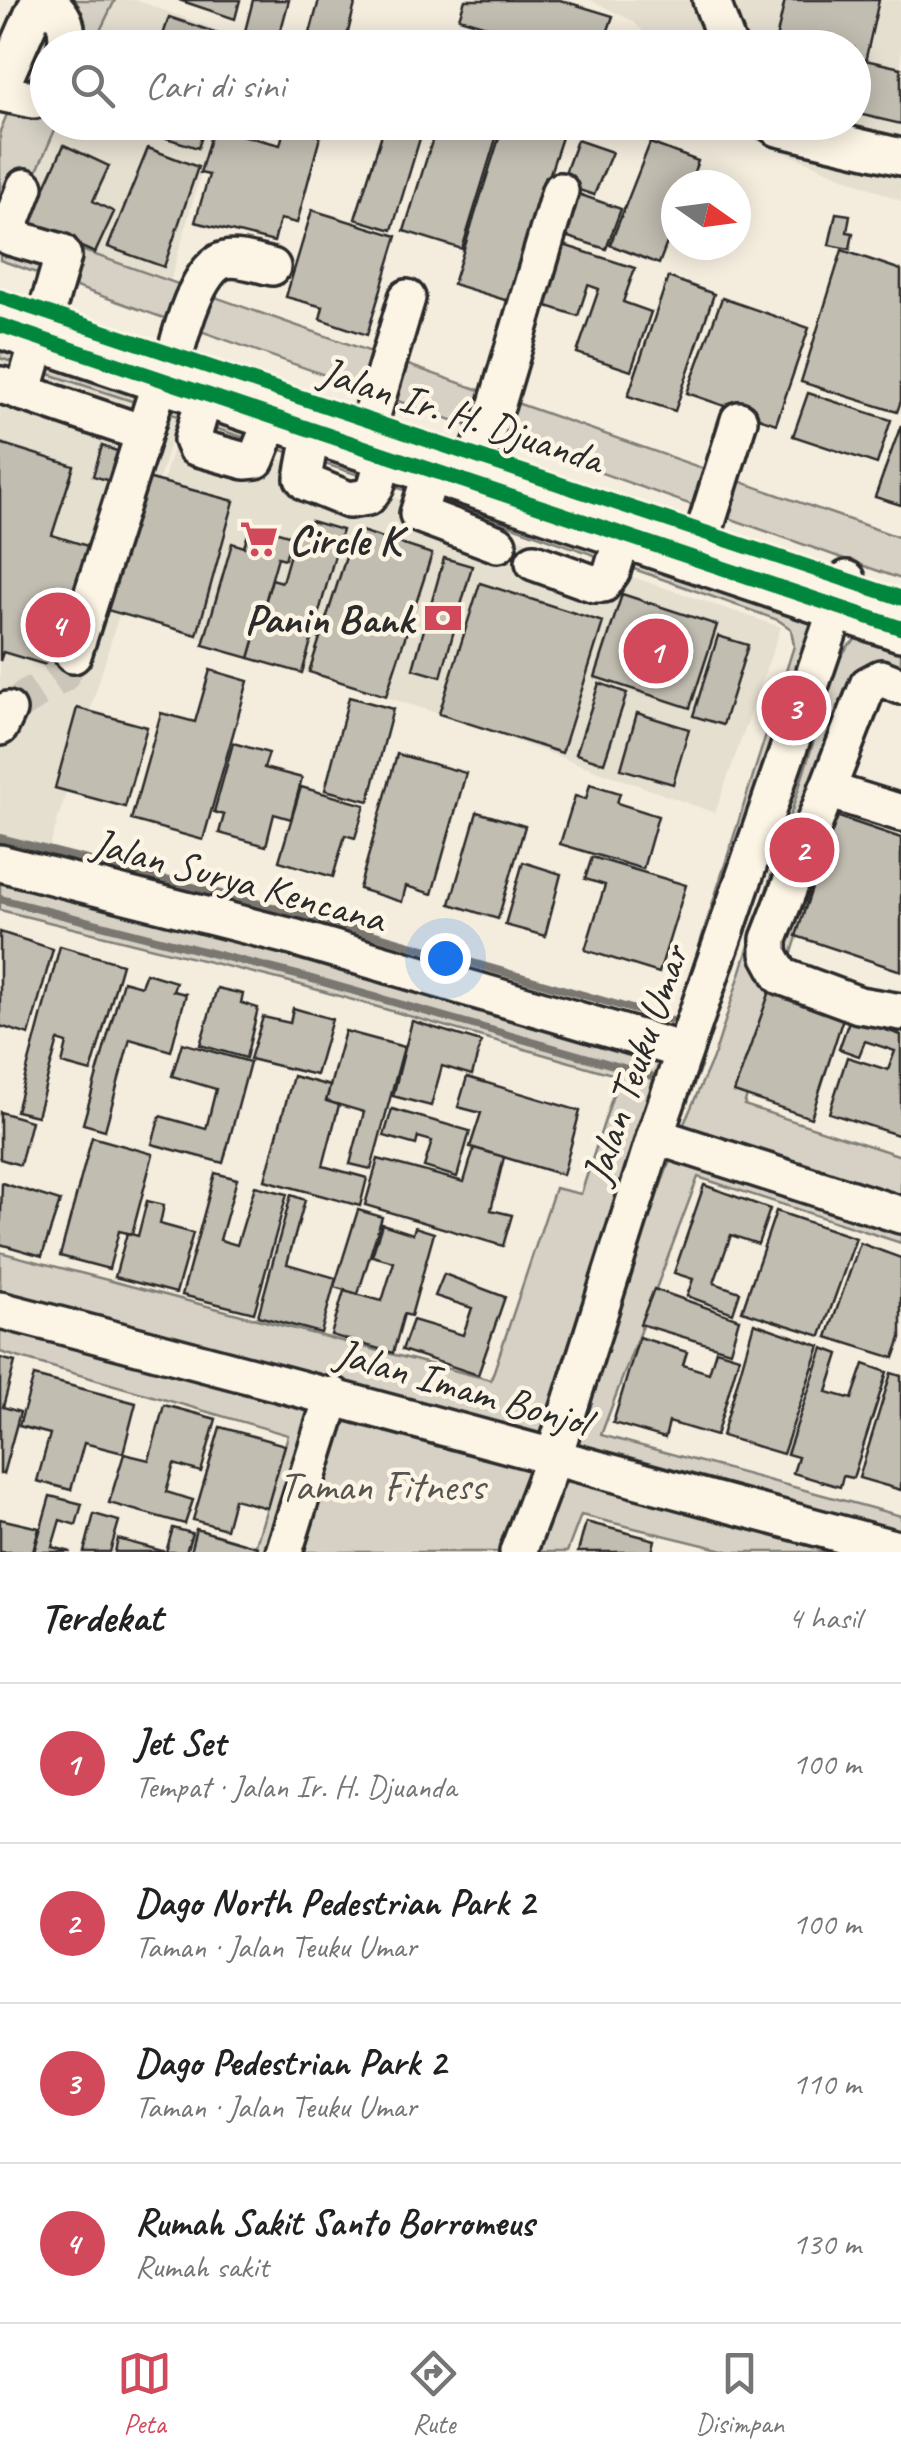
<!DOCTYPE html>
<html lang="id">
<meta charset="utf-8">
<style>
:root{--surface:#fff;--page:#f6f6f6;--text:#222;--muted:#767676;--line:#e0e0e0;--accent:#d1495b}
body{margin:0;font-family:Caveat,sans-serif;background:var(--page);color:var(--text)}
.compass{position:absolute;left:661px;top:170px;width:90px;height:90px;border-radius:50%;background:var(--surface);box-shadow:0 5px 25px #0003;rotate:104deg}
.you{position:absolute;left:445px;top:958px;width:35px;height:35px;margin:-25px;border:8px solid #fff;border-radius:50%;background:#1a73e8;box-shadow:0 0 0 15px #1a73e833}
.badge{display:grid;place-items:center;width:65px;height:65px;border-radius:50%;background:var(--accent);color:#fff;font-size:32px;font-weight:700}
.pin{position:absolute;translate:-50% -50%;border:5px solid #fff;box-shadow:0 2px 10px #0006}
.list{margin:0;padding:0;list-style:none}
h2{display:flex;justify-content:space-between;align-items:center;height:130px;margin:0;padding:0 40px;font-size:42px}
h2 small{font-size:32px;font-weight:400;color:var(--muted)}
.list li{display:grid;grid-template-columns:65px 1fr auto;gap:30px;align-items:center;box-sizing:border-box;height:160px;padding:0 40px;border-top:2px solid var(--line)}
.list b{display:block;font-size:38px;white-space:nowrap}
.list p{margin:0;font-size:32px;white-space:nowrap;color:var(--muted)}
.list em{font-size:32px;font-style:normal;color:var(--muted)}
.icon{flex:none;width:55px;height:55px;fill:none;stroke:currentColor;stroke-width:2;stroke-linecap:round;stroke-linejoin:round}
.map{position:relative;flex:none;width:901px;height:1552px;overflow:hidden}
.search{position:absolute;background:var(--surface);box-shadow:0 5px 25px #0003;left:30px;right:30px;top:30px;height:110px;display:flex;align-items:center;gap:25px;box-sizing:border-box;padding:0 35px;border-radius:55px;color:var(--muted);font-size:38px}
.sheet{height:770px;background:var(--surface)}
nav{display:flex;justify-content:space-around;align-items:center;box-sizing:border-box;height:140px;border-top:2px solid var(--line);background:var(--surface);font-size:28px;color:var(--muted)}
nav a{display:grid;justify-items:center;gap:5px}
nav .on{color:var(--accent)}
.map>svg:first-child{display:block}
</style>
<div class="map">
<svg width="901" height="1552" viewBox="0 0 901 1552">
<rect width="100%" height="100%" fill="#f4edde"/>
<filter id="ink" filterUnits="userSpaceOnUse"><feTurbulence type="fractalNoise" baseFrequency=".01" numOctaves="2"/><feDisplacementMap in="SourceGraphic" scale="20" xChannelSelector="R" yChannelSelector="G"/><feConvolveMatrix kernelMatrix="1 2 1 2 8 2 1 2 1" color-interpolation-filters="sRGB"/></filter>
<g filter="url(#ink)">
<g fill="#e5dfd0">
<polygon points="107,0 136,0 239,38 236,47 84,48"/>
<polygon points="590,0 901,0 901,201 743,135 731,123 854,122 854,48 658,47 633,21"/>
<polygon points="49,123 215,123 162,311 15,256 43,137"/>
<polygon points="0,358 178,416 50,846 0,834"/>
<polygon points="180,425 781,627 715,813 446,716 123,614"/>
</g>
<g fill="#d6d1c4" stroke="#807e78" stroke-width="2.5">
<polygon points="55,0 115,0 92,47 48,48 48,122 58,123 29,189 30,232 901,538 901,579 0,260 0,131"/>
<polygon points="0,328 818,615 826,669 707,1045 671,1035 794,646 791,629 778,620 478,514 0,358"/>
<polygon points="860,636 901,647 901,695 883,692 859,740 744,1105 901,1156 901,1205 680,1133 715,1053 840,658 848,646"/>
<polygon points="0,876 290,947 701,1067 671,1133 549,1454 0,1309 0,1252 491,1380 555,1188 581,1194 619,1076 290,982 0,910"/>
<polygon points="678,1140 901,1214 901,1243 698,1177 601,1435 901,1516 901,1548 557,1457"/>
<polygon points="0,1313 324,1397 277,1552 254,1552 288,1435 0,1352"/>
<polygon points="336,1404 546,1462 512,1552 291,1552"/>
<polygon points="555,1463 899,1552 732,1552 581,1515 567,1552 522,1552"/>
</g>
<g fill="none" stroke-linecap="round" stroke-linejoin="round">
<g stroke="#7a7771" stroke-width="8">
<polyline points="0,838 320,919 670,1020"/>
<polyline points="0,899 305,977 655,1077"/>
</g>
</g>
<g fill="#c2bdb1" stroke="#2b2b2b" stroke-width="2.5">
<polygon points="179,0 240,0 235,19"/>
<polygon points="253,0 289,0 276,48 242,43"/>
<polygon points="319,0 356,0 344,48 306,48"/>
<polygon points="465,0 560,0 613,16 602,48 562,48 459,18"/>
<polygon points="785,0 879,0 854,111 854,48 774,48"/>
<polygon points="169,17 235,39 232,48 159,47"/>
<polygon points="468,27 525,44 524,48 461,48"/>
<polygon points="122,34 150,48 115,48"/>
<polygon points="865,60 901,68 901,124 854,113"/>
<polygon points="109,122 141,122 135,136"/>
<polygon points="171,122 207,122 198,148 166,138"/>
<polygon points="286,122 324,122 297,223 280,219 274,242 195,222 209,175 200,173 213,128 280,145"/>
<polygon points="354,122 425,122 392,230 355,219 382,134 353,126"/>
<polygon points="438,122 501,122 462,249 404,231"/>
<polygon points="504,122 567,122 508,301 453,284"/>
<polygon points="577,140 612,152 594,195 561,184"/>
<polygon points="650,143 698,161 689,185 676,185 676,219 659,264 610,245"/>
<polygon points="64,145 109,166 93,201 114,212 95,253 28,224"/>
<polygon points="148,148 198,167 164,267 108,247"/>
<polygon points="567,190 621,209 606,249 552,232"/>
<polygon points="312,210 397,236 367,335 320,319 323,307 286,297"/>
<polygon points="836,213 850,215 847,232 853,233 850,249 829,245"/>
<polygon points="551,241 635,268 623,302 651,312 631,371 577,353 599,289 588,285 578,316 531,301"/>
<polygon points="842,250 901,270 901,401 897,412 801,382"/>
<polygon points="668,277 714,294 675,411 628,396"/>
<polygon points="722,298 809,328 776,424 687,393"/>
<polygon points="808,393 891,420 877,464 793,436"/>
<polygon points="901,425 901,505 875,497"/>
<polygon points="0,443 74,466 52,535 94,548 56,668 3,652 0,661"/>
<polygon points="102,446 132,456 123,485 93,476"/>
<polygon points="143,477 234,501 197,635 107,610"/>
<polygon points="311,521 342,530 302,673 249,658 272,579 282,582 298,526 309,529"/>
<polygon points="251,524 292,536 285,559 278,557 249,658 203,645 232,543 244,547"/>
<polygon points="355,529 432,554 386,696 309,672"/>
<polygon points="444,558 472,566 441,677 413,669"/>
<polygon points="480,583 603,622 562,753 439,714"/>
<polygon points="622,594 717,625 690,708 595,677"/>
<polygon points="718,636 748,645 723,725 693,716"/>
<polygon points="210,670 248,681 203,840 131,820 161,713 195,722"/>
<polygon points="599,683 627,693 604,763 576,754"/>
<polygon points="349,697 393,709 369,801 325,790"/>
<polygon points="77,708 147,727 125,807 55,788"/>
<polygon points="637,713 689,729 673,784 621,769"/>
<polygon points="233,743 269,753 264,768 302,778 291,819 274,814 266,846 219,833 224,815 214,812"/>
<polygon points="397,754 466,773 432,894 406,886 402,902 359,889"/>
<polygon points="590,784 620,793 617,803 658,816 643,869 560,844 575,796 586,799"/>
<polygon points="301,787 365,805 355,838 345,835 333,877 279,861"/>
<polygon points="477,812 525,826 498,919 450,904"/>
<polygon points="836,816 901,838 901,971 796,936"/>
<polygon points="592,857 686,885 659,973 585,950 605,885 585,879"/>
<polygon points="523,862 561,874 545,936 505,925"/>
<polygon points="0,932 53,949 29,1035 0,1026"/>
<polygon points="60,946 122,964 91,1072 62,1064 67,1043 58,1040 37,1116 16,1111"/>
<polygon points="146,973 176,982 173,991 186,994 171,1051 130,1039 105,1130 83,1124 123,981 141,986"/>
<polygon points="217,988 243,994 241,1003 258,1008 246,1058 200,1045"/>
<polygon points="770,991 843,1018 811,1118 734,1092"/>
<polygon points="293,1008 332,1019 316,1075 250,1059 263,1017 290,1023"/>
<polygon points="850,1018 901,1035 901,1136 829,1113 847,1057 888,1070 895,1051 865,1041 859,1056 839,1049"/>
<polygon points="412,1021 481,1042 472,1075 442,1066 431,1106 393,1096"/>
<polygon points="345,1031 404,1047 371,1169 350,1164 364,1112 326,1101"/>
<polygon points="182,1043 250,1062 223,1163 152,1144 160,1116 206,1129 216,1089 172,1076"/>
<polygon points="293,1076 330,1086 326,1101 339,1105 323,1166 367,1178 360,1206 265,1180"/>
<polygon points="467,1077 580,1111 563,1175 470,1147 481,1113 458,1107"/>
<polygon points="392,1109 470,1131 457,1177 424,1167 432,1141 418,1137 416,1145 384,1136"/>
<polygon points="0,1112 31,1121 20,1165 0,1159"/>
<polygon points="92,1137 153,1154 132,1234 119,1231 109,1269 60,1256"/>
<polygon points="474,1148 504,1157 491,1210 512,1215 503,1246 365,1205 378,1159 464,1182"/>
<polygon points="215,1173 237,1179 220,1240 237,1245 255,1186 287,1194 254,1313 182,1295"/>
<polygon points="2,1183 60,1201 42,1256 0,1244"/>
<polygon points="704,1185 770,1209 758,1244 731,1235 714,1283 740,1292 733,1313 687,1296 693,1279 674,1273"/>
<polygon points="291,1195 305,1200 287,1264 336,1278 321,1333 258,1316"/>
<polygon points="147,1201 164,1205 160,1224 193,1233 176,1293 115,1277 127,1233 138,1236"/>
<polygon points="358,1210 382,1217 358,1294 334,1287"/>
<polygon points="776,1211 856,1238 821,1336 742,1311"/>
<polygon points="382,1224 413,1234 415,1227 434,1233 411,1316 404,1314 393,1353 331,1335 344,1291 382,1301 394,1262 372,1256"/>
<polygon points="860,1243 901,1258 901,1338 894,1358 827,1337"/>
<polygon points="444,1274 505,1297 478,1375 402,1350 413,1320 463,1335 472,1308 435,1296"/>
<polygon points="654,1289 739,1319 730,1351 640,1324"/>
<polygon points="754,1323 820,1346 783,1454 722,1436"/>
<polygon points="639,1337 687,1352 683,1365 709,1373 716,1350 739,1357 716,1436 669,1422 665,1438 613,1423"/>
<polygon points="823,1348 839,1354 827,1392 852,1399 864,1364 887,1372 853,1478 843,1476 840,1487 793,1473 798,1457 787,1454"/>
<polygon points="0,1358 15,1362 3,1407 20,1412 3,1474 0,1474"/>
<polygon points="891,1373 901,1376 901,1490 859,1478"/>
<polygon points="34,1376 136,1403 123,1453 84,1443 71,1490 37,1481 50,1434 19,1426"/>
<polygon points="164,1405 216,1419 201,1472 174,1464 166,1492 193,1500 185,1524 109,1503 124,1454 149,1460"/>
<polygon points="220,1427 285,1445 267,1508 234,1499 226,1529 193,1520"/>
<polygon points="50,1496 82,1504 76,1525 60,1520 52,1547 71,1552 34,1552"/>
<polygon points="94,1514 119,1521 110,1552 84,1552"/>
<polygon points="0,1519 39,1528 33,1552 0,1552"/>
<polygon points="586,1522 655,1540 652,1552 578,1552"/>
<polygon points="173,1528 192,1533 186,1552 115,1552 118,1539 166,1552"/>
<polygon points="196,1529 257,1547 256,1552 190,1552"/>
</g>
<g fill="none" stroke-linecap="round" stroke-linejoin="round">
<polyline stroke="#ccc6ba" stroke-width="35" stroke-dasharray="35 18" stroke-linecap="butt" points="8,710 62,675 73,655"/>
<g stroke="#2b2b2b" stroke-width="42">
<g id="minor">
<path d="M 46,0 C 64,14 69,24 66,48"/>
<polyline points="711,0 729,48"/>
<polyline points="0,89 39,0"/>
<polyline points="0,93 34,100 48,88"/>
<polyline points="770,122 778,128 901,157"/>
<path d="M 175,355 C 181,332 198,266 225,260 C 239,257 258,264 272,267"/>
<polyline points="1,385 143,433"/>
<polyline points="23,393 63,256 61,252 10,237 8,231 25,187"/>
<polyline points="205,395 192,440 195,447 245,461 256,460 273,417"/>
<polyline points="370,422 407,298"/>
<polyline points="312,430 303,478 307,483 349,500 368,497 376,486 385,454"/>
<polyline points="477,456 497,404 560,191"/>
<polyline points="432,470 418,514 498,544"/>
<polyline points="704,532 739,420"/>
<polyline points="534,562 595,584 603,584 612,571 623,535"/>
<polyline points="73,655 161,379"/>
<polyline points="901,686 881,678 868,685 769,939 769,954 781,976 859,1005 901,1012"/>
<polyline points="0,727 8,710"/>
<polyline points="827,790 901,813"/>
<polyline points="0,863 296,938 684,1051"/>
<polyline points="655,1136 901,1215"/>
<path d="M 0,1310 C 301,1387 600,1471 901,1550"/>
<polyline points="284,1552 333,1395"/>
<polyline points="518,1552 553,1459 655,1136 847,579"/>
</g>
</g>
<g stroke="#2b2b2b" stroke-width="52">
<polyline id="major" points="0,325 901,628"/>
</g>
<use href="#minor" stroke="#fcf5e5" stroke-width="35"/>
<use href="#major" stroke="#fcf5e5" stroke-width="45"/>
<g stroke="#fcf5e5" stroke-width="21">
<g id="cycleway">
<polyline points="0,297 901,598"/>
<polyline points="0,325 901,628"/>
</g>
</g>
<use href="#cycleway" stroke="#00873e" stroke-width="15"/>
</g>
</g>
<defs>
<g id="supermarket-bare" transform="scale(3)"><path d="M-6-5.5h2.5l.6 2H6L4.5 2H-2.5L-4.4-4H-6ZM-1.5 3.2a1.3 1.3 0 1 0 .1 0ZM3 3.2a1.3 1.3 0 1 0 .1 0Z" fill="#d1495b" stroke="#fcf5e5" stroke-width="2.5" paint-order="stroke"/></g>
<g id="bank-bare" transform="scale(3)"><path d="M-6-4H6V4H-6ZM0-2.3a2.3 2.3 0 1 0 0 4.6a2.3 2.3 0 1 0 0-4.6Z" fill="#d1495b" stroke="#fcf5e5" stroke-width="2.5" paint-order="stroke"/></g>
</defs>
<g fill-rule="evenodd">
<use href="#supermarket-bare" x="259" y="539"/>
<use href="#bank-bare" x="443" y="618"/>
</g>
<g text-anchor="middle" stroke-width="9" stroke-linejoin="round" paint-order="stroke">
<g font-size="42" fill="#2b2b2b" stroke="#fcf5e5">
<text transform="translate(462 414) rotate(18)" y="15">Jalan Ir. H. Djuanda</text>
<text transform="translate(239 879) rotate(15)" y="15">Jalan Surya Kencana</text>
<text transform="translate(634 1064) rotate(-71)" y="15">Jalan Teuku Umar</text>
<text transform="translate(463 1386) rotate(16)" y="15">Jalan Imam Bonjol</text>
</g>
<g font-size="42" font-weight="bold" fill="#2b2b2b" stroke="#fcf5e5" text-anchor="start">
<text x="289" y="554">Circle K</text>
<text x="413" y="633" text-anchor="end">Panin Bank</text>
</g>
<g font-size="42" fill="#565451" stroke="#fcf5e5">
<text x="382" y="1500">Taman Fitness</text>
</g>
</g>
</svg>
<svg class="compass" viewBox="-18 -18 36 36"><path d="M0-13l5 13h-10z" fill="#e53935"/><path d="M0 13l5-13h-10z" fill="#767676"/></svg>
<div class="you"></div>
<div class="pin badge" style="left:656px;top:651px">1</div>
<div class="pin badge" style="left:802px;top:850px">2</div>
<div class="pin badge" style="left:794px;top:708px">3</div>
<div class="pin badge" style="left:58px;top:625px">4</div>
<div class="search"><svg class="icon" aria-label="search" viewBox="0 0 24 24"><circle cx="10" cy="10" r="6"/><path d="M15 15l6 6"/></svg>Cari di sini</div>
</div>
<section class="sheet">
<h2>Terdekat<small>4 hasil</small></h2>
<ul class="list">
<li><span class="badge">1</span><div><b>Jet Set</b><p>Tempat · Jalan Ir. H. Djuanda</p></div><em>100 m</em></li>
<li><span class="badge">2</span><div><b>Dago North Pedestrian Park 2</b><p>Taman · Jalan Teuku Umar</p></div><em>100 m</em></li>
<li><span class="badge">3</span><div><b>Dago Pedestrian Park 2</b><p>Taman · Jalan Teuku Umar</p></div><em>110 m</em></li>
<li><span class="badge">4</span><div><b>Rumah Sakit Santo Borromeus</b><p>Rumah sakit</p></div><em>130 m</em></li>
</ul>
</section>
<nav>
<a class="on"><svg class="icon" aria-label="map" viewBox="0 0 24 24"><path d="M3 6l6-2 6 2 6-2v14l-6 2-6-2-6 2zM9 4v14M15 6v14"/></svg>Peta</a>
<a><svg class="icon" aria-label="directions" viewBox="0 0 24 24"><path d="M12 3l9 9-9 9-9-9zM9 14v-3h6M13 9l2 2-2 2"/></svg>Rute</a>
<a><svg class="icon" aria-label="saved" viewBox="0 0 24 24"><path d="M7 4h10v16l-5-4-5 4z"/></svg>Disimpan</a>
</nav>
